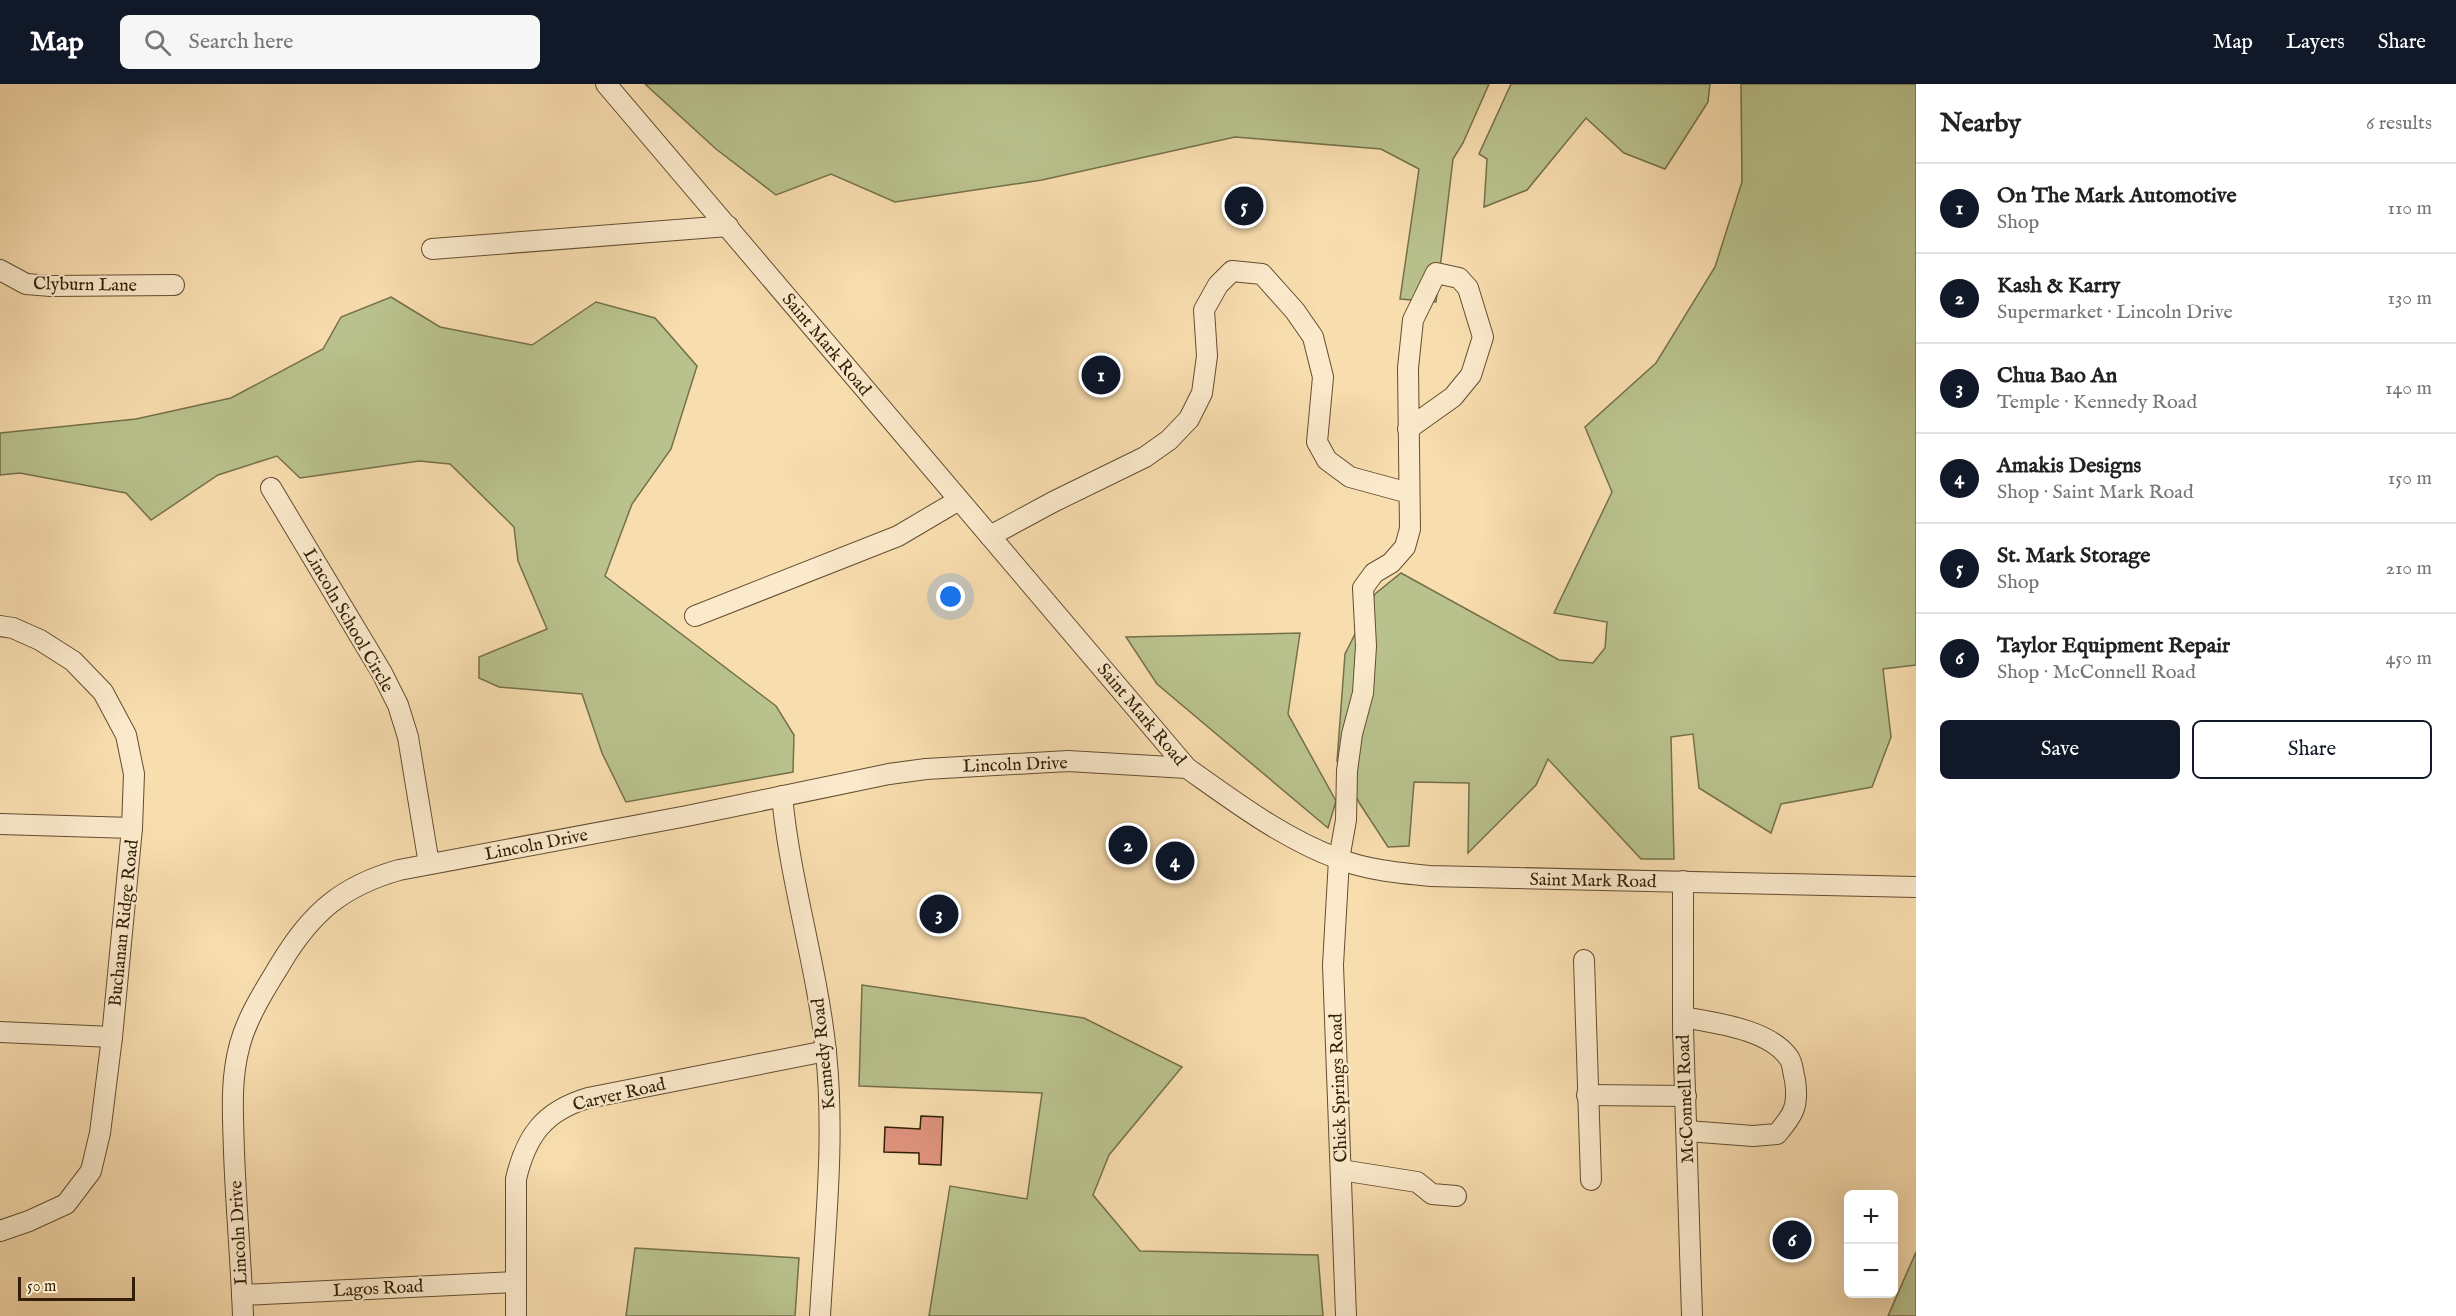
<!DOCTYPE html>
<meta charset="utf-8">
<style>
:root{--surface:#fff;--page:#f6f6f6;--text:#222;--muted:#767676;--line:#e0e0e0;--accent:#111827}
body{margin:0;font-family:"IM FELL English",serif;background:var(--page);color:var(--text)}
.controls{position:absolute;right:18px;bottom:18px;display:grid;overflow:hidden;border-radius:9px;box-shadow:0 6px 24px #0002}
.controls button{width:54px;height:54px;display:grid;place-items:center;padding:0;border:0;border-bottom:2px solid var(--line);background:var(--surface);color:var(--text);font:30px sans-serif}
.scale{position:absolute;left:18px;bottom:15px;width:117px;box-sizing:border-box;padding-left:6px;border:3px solid #311f05;border-top:0;font-size:16px;line-height:21px;white-space:nowrap;color:#311f05;-webkit-text-stroke:4px #fae9cb;paint-order:stroke}
.you{position:absolute;left:951px;top:513px;width:21px;height:21px;margin:-15px;border:4px solid #fff;border-radius:50%;background:#1a73e8;box-shadow:0 0 0 9px #1a73e833}
.badge{display:grid;place-items:center;width:39px;height:39px;border-radius:50%;background:var(--accent);color:#fff;font-size:20px;font-weight:700}
.pin{position:absolute;translate:-50% -50%;border:3px solid #fff;box-shadow:0 2px 6px #0006}
.list{margin:0;padding:0;list-style:none}
h2{display:flex;justify-content:space-between;align-items:center;height:78px;margin:0;padding:0 24px;font-size:26px}
h2 small{font-size:20px;font-weight:400;color:var(--muted)}
.list li{display:grid;grid-template-columns:39px 1fr auto;gap:18px;align-items:center;box-sizing:border-box;height:90px;padding:0 24px;border-top:2px solid var(--line)}
.list b{display:block;font-size:22px;white-space:nowrap}
.list p{margin:0;font-size:20px;white-space:nowrap;color:var(--muted)}
.list em{font-size:20px;font-style:normal;color:var(--muted)}
.actions{display:flex;gap:12px;padding:18px 24px}
.actions a{flex:1;padding:14px 0;border:2px solid var(--accent);border-radius:9px;text-align:center;font-size:21px;color:var(--accent)}
.actions .main{background:var(--accent);color:#fff}
.icon{flex:none;width:33px;height:33px;fill:none;stroke:currentColor;stroke-width:2;stroke-linecap:round;stroke-linejoin:round}
.map{position:relative;flex:none;width:1916px;height:1232px;overflow:hidden}
header{display:flex;align-items:center;gap:36px;box-sizing:border-box;height:84px;padding:0 30px;background:var(--accent);color:#fff}
header strong{font-size:28px}
nav{display:flex;gap:33px;margin-inline-start:auto;font-size:21px}
.search{width:420px;height:54px;background:var(--page);display:flex;align-items:center;gap:15px;box-sizing:border-box;padding:0 21px;border-radius:9px;color:var(--muted);font-size:22px}
main{display:flex}
aside{flex:1;background:var(--surface)}
.map>svg:first-child{display:block}
</style>
<header>
<strong>Map</strong>
<div class="search"><svg class="icon" aria-label="search" viewBox="0 0 24 24"><circle cx="10" cy="10" r="6"/><path d="M15 15l6 6"/></svg>Search here</div>
<nav><a>Map</a><a>Layers</a><a>Share</a></nav>
</header>
<main>
<div class="map">
<svg width="1916" height="1232" viewBox="0 0 1916 1232">
<rect width="100%" height="100%" fill="#f8ddaf"/>
<filter id="stains"><feTurbulence type="fractalNoise" baseFrequency=".00333" numOctaves="4"/><feColorMatrix values="0 0 0 0 .2 0 0 0 0 .09 0 0 0 0 .02 0 0 0 .5 -.17"/></filter>
<radialGradient id="worn" r=".72"><stop offset=".6" stop-color="#630" stop-opacity="0"/><stop offset="1" stop-color="#630" stop-opacity=".3"/></radialGradient>
<g fill="#b9c28d" stroke="#757049" stroke-width="1.5">
<polygon points="645,0 1489,0 1463,59 1453,75 1436,218 1400,215 1419,85 1381,65 1235,53 1042,96 895,118 831,90 776,111 716,65"/>
<polygon points="1511,0 1710,0 1708,18 1665,85 1624,69 1586,34 1527,106 1484,123 1487,75 1479,70"/>
<polygon points="1741,0 1916,0 1916,581 1883,585 1891,653 1872,703 1781,720 1771,749 1699,704 1693,650 1671,653 1674,775 1641,775 1548,675 1536,701 1468,769 1469,699 1414,698 1409,762 1388,763 1360,720 1337,677 1345,570 1375,510 1401,489 1559,576 1593,579 1605,564 1607,538 1554,529 1612,408 1585,343 1656,279 1715,183 1742,98"/>
<polygon points="391,213 440,243 532,261 596,218 655,234 697,282 671,365 632,420 605,492 776,622 794,651 793,688 626,718 602,669 582,610 499,603 479,594 479,573 547,545 518,477 514,443 450,380 419,377 300,394 277,372 218,391 151,436 126,409 20,389 0,391 0,349 136,335 231,314 323,265 341,233"/>
<polygon points="1300,549 1288,630 1336,717 1328,744 1157,600 1126,553"/>
<polygon points="862,901 1084,934 1182,983 1109,1071 1093,1111 1140,1167 1318,1171 1323,1232 929,1232 950,1102 1027,1115 1042,1009 859,1002"/>
<polygon points="635,1164 799,1174 795,1232 626,1232"/>
<polygon points="1916,1168 1916,1232 1888,1232"/>
</g>
<polygon fill="#de927d" stroke="#311f05" stroke-width="1.5" points="921,1032 943,1033 941,1081 919,1080 919,1069 884,1068 885,1043 920,1045"/>
<g fill="none" stroke-linecap="round" stroke-linejoin="round">
<g stroke="#634e30" stroke-width="22">
<g id="minor">
<path d="M 606,0 L 1187,684 C 1235,718 1284,755 1339,775 C 1367,786 1399,789 1430,792 L 1916,803"/>
<polyline points="432,165 728,142"/>
<polyline points="0,186 26,200 51,202 174,201"/>
<polyline points="271,404 382,589 398,621 408,653 429,780"/>
<polyline points="990,452 1053,418 1145,373 1169,356 1189,335 1202,309 1207,272 1204,226 1218,201 1232,187 1262,190 1295,227 1313,253 1323,293 1317,358 1327,376 1350,393 1409,409"/>
<polyline points="695,532 898,452 959,416"/>
<polyline points="0,542 13,544 40,556 73,577 103,608 126,651 134,690 132,744 112,953 100,1049 91,1087 66,1120 29,1137 0,1147"/>
<path d="M 782,712 C 790,798 817,882 826,968 C 835,1056 825,1144 820,1232"/>
<polyline points="0,740 132,744"/>
<polyline points="1683,797 1683,944 1692,1232"/>
<polyline points="1584,876 1591,1096"/>
<path d="M 1683,933 C 1715,939 1769,945 1789,974 C 1793,979 1793,990 1795,996 C 1799,1023 1793,1031 1777,1050 L 1753,1052 L 1687,1047"/>
<polyline points="0,948 112,953"/>
<polyline points="1587,1011 1686,1012"/>
<polyline points="1341,1086 1417,1098 1432,1110 1456,1112"/>
<polyline points="242,1211 515,1198"/>
<path d="M 243,1232 C 241,1177 236,1123 234,1068 C 233,1031 230,996 240,960 C 248,931 266,904 281,879 C 311,829 342,802 399,786 L 687,732 L 889,690 L 926,685 L 1068,677 L 1187,684"/>
<path d="M 516,1232 L 516,1095 C 526,1052 544,1027 588,1014 L 826,967"/>
<polyline points="1346,1232 1333,881 1339,775 1346,736 1347,687 1352,650 1363,609 1366,562 1363,504 1374,489 1391,479 1405,463 1410,445 1408,284 1413,236 1436,189 1459,194 1468,204 1483,253 1471,291 1453,313 1408,345"/>
</g>
</g>
<use href="#minor" stroke="#fae9cb" stroke-width="20"/>
</g>
<g text-anchor="middle" stroke-width="4.5" stroke-linejoin="round" paint-order="stroke">
<g font-size="18" fill="#311f05" stroke="#fae9cb">
<text transform="translate(85 200) rotate(1)" y="6">Clyburn Lane</text>
<text transform="translate(827 260) rotate(50)" y="6">Saint Mark Road</text>
<text transform="translate(349 536) rotate(60)" y="6">Lincoln School Circle</text>
<text transform="translate(1142 630) rotate(50)" y="6">Saint Mark Road</text>
<text transform="translate(1015 680) rotate(-2)" y="6">Lincoln Drive</text>
<text transform="translate(536 760) rotate(-11)" y="6">Lincoln Drive</text>
<text transform="translate(1593 796) rotate(1)" y="6">Saint Mark Road</text>
<text transform="translate(123 839) rotate(-84)" y="6">Buchanan Ridge Road</text>
<text transform="translate(823 970) rotate(-96)" y="6">Kennedy Road</text>
<text transform="translate(1338 1004) rotate(-92)" y="6">Chick Springs Road</text>
<text transform="translate(619 1010) rotate(-13)" y="6">Carver Road</text>
<text transform="translate(1685 1015) rotate(-92)" y="6">McConnell Road</text>
<text transform="translate(238 1149) rotate(-93)" y="6">Lincoln Drive</text>
<text transform="translate(378 1204) rotate(-3)" y="6">Lagos Road</text>
</g>
</g>
<rect width="100%" height="100%" filter="url(#stains)"/>
<rect width="100%" height="100%" fill="url(#worn)"/>
</svg>
<div class="controls">
<button>+</button>
<button>−</button>
</div>
<div class="scale">50 m</div>
<div class="you"></div>
<div class="pin badge" style="left:1101px;top:291px">1</div>
<div class="pin badge" style="left:1128px;top:761px">2</div>
<div class="pin badge" style="left:939px;top:830px">3</div>
<div class="pin badge" style="left:1175px;top:777px">4</div>
<div class="pin badge" style="left:1244px;top:122px">5</div>
<div class="pin badge" style="left:1792px;top:1156px">6</div>
</div>
<aside>
<h2>Nearby<small>6 results</small></h2>
<ul class="list">
<li><span class="badge">1</span><div><b>On The Mark Automotive</b><p>Shop</p></div><em>110 m</em></li>
<li><span class="badge">2</span><div><b>Kash &amp; Karry</b><p>Supermarket · Lincoln Drive</p></div><em>130 m</em></li>
<li><span class="badge">3</span><div><b>Chua Bao An</b><p>Temple · Kennedy Road</p></div><em>140 m</em></li>
<li><span class="badge">4</span><div><b>Amakis Designs</b><p>Shop · Saint Mark Road</p></div><em>150 m</em></li>
<li><span class="badge">5</span><div><b>St. Mark Storage</b><p>Shop</p></div><em>210 m</em></li>
<li><span class="badge">6</span><div><b>Taylor Equipment Repair</b><p>Shop · McConnell Road</p></div><em>450 m</em></li>
</ul>
<div class="actions"><a class="main">Save</a><a>Share</a></div>
</aside>
</main>
